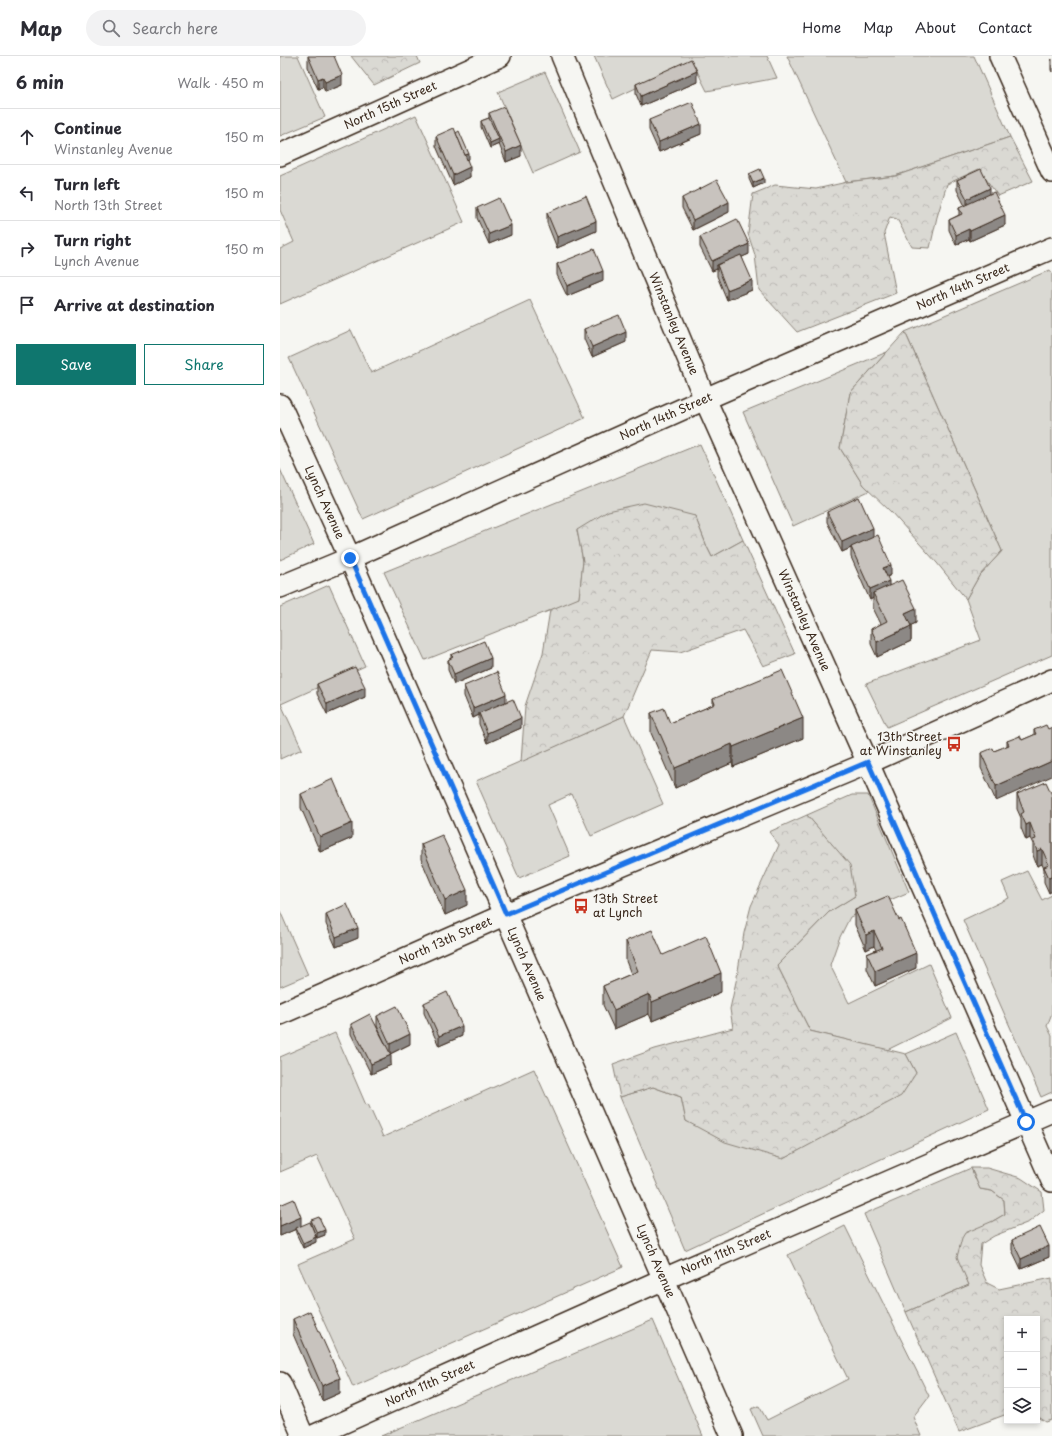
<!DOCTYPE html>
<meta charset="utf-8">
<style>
:root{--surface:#fff;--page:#f2f2f3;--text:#2b2b33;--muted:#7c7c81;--line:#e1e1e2;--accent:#0f766e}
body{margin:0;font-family:"Playpen Sans",sans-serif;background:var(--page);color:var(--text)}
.controls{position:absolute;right:12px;bottom:12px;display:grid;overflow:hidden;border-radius:0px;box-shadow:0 2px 6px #0003}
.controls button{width:36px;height:36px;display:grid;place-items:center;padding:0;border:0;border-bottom:1px solid var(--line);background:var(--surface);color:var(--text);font:20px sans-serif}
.stop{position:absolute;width:12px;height:12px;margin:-9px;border:3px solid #1a73e8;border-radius:50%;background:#fff}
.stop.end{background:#1a73e8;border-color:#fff;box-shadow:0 1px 4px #0008}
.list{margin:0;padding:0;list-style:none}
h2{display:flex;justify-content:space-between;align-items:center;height:52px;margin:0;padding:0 16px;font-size:17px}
h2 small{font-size:13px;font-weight:400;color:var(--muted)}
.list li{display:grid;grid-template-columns:26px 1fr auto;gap:12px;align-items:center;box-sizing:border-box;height:56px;padding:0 16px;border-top:1px solid var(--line)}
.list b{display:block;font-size:15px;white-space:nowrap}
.list p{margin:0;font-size:13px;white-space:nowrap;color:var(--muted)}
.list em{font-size:13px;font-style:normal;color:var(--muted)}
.actions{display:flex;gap:8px;padding:12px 16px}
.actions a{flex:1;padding:9px 0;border:1px solid var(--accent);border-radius:0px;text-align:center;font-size:14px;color:var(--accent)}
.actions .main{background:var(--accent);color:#fff}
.icon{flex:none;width:22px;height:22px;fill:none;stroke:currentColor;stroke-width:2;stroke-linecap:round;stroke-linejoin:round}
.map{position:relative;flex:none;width:772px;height:1380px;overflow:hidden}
header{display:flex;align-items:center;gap:24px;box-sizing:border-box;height:56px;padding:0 20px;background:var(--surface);border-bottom:1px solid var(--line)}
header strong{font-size:19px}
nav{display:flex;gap:22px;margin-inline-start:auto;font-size:14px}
.search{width:280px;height:36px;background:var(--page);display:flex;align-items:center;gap:10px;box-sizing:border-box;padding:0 14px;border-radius:22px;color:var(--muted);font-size:15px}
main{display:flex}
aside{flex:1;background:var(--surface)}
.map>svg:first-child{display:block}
</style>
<header>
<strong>Map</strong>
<div class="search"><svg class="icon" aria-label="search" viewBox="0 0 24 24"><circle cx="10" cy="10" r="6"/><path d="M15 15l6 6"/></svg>Search here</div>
<nav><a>Home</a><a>Map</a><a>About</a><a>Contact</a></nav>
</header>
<main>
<aside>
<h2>6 min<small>Walk · 450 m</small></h2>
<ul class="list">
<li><svg class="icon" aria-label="ahead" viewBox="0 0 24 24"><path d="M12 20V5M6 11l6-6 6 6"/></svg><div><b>Continue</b><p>Winstanley Avenue</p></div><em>150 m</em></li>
<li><svg class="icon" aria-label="left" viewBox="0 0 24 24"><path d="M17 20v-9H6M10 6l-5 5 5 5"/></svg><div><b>Turn left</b><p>North 13th Street</p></div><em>150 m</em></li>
<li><svg class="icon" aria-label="right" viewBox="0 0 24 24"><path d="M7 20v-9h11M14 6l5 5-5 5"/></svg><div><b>Turn right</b><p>Lynch Avenue</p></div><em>150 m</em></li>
<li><svg class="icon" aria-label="arrive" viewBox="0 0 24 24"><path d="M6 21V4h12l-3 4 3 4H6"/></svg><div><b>Arrive at destination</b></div></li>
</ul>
<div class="actions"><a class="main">Save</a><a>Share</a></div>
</aside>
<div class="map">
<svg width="772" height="1380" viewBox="0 0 772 1380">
<defs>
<pattern id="forest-crowns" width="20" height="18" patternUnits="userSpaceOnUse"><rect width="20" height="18" fill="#dad9d3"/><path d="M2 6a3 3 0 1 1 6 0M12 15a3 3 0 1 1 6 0" fill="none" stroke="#bcbab5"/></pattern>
</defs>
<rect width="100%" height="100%" fill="#f6f6f2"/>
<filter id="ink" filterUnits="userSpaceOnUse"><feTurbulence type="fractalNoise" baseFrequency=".025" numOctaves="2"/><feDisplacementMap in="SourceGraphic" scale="8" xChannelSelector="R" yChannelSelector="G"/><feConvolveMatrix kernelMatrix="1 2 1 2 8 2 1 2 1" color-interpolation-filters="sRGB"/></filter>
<g filter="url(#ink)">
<g fill="#dad9d3" stroke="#8a8278">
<polygon points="0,0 18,0 45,61 0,80"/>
<polygon points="314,0 487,0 497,22 427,35 412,5 333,43"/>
<polygon points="507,0 694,0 730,81 615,120 566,126"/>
<polygon points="265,16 300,96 253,117 218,36"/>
<polygon points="136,59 184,166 0,248 0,193 14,186 0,154 0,120"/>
<polygon points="770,214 772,218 772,599 607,671 586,628 701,584 686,543 699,520 722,495 625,276"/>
<polygon points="250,244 305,362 83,463 9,302 71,274 91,317"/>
<polygon points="607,296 570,337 560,392 583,429 589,435 513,470 463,356"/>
<polygon points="420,388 463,484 432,501 427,491 415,460 297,474 303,505 299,543 145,604 104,516"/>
<polygon points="0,413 34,488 0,504"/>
<polygon points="49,529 85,610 1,648 22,693 0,703 0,551"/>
<polygon points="344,660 383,748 311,780 292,738 268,749 290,800 239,822 196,725"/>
<polygon points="572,739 588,739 629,836 570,861 559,883 550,909 569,947 649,908 672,962 607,994 530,975 497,909 549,856 575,840 546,782 527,759"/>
<polygon points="747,815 762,844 772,839 772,957 767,970 772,980 772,1036 761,1041 683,864 729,842 722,826"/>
<polygon points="0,855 28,919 0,931"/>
<polygon points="676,976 709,1053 405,1194 340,1041 373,1031 401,1041 406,1065 503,1103 553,1075 636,1017 626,998"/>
<polygon points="55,977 86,1049 88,1048 103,1081 254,1013 343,1211 73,1331 18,1208 75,1183 37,1100 0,1116 0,1001"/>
<polygon points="691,1112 700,1133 712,1135 724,1144 725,1158 713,1165 678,1201 689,1229 626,1256 584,1158"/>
<polygon points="565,1170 649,1340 633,1361 641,1380 483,1380 471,1353 479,1350 487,1364 568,1323 508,1199"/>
<polygon points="373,1264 423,1380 101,1380"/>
</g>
<g fill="url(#forest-crowns)" stroke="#8a8278">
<polygon points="71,0 137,0 140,7 94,29"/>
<polygon points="730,81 753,125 718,140 699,113 667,128 657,161 650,192 632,191 617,163 610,161 604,177 616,237 517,276 479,234 475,199 468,178 473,138 495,129 536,133 567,126 615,120"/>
<polygon points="625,276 722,495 699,520 686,543 657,507 611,456 583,429 560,392 570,337"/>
<polygon points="364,447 415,460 427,491 432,501 463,484 515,598 483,610 463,574 400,596 372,594 344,660 241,706 245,650 263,597 270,554 299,542 303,505 297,474 328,455"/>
<polygon points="527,759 570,809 575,840 549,856 497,909 530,975 626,998 636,1017 621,1040 503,1103 445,1086 406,1065 401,1041 373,1031 340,1041 333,1008 375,993 453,972 450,953 457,921 464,877 471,850 499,789 489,776"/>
<polygon points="707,1112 741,1122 762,1136 764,1154 749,1166 714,1180 701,1188 699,1209 707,1227 719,1233 772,1222 772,1364 766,1366 757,1360 757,1263 727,1263 727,1358 679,1376 626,1256 689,1229 677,1201 682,1182 685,1177 713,1165 725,1158 724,1144 712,1135 700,1133 691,1112"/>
</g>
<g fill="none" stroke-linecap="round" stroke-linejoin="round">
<g stroke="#3b2a1e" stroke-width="24">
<g id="minor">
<path id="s1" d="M 282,0 L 425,343 L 588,707 L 772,1125"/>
<polyline points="720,0 772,116"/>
<path id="s2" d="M 0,99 L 220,0"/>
<path id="s3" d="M 0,349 L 70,502 L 452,1380"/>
<path id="s4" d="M 0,531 L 70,502 L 425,343 L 772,192"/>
<path id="s5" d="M 0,958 L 226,858 L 588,707 L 772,624"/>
<polyline points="0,1327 23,1380"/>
<path id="s6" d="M 33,1380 L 384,1223 L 772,1055"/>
</g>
</g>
<use href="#minor" stroke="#f6f6f2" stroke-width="21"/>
</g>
<g fill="#aca8a3" stroke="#3b2a1e">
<polygon points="28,0 62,29 45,36 43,31 38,33 28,11"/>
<polygon points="772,3 772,16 771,14 771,4"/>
<polygon points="417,26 361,50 356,38 356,28"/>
<polygon points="209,57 241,100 226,106 219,88 210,92 201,71 201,65 209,62"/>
<polygon points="369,64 421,78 379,96 369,74"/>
<polygon points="156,80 189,103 187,104 190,121 173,129 156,90"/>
<polygon points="469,118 484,127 473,132 469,123"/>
<polygon points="677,124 710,138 725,169 690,185 689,183 676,189 669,174 669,164 679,159 679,152 685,150 677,134"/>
<polygon points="402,142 449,156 413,174 402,152"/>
<polygon points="197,152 231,179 209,188 197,162"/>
<polygon points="267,157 316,175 277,192 267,167"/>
<polygon points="420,181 469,198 462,201 472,234 447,244 437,220 437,213 432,215 420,191"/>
<polygon points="277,208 323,225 287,240 277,219"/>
<polygon points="304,273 346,286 312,301 304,283"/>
<polygon points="547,456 593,481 611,519 607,521 609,530 636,567 631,569 631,585 597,601 591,588 591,573 601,568 593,552 593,542 590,544 571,501 571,492 562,496 547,466"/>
<polygon points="171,599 211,612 174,628 168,614 168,604 171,602"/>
<polygon points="37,628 85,641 47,658 37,638"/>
<polygon points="184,630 226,646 241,672 207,687 199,668 199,659 193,662 184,640"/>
<polygon points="433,643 523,682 453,711 452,707 395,732 371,677 371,657 390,667 433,649"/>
<polygon points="768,673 716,745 701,712 701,697 714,695 727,690 727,685 742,684 754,679 754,674"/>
<polygon points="21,738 72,782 40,796 21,752"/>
<polygon points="737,738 772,739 772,835 769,837 764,826 764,813 762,808 757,810 753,799 753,788 750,782 746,784 741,772 741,762 737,753"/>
<polygon points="141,788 187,849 165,859 141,803"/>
<polygon points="575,854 636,912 595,930 587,913 587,898 596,894 594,890 586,894 575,869"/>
<polygon points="46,858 78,882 56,891 46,868"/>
<polygon points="346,885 383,899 441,936 372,965 369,958 334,973 323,949 323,930 351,918 346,905"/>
<polygon points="144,947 182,980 159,990 144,957"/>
<polygon points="97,960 130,988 110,998 111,1009 91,1018 71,978 71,968 105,987 97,970"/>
<polygon points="0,1149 21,1170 36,1186 23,1192 16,1177 16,1173 0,1180"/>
<polygon points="31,1164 45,1179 37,1182 31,1169"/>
<polygon points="732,1184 769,1201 741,1213 732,1194"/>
<polygon points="13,1263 60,1337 42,1345 13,1278"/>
</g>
<g fill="#8c8885" stroke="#3b2a1e">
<polygon points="417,15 417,26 361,50 361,40"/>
<polygon points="62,19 62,29 45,36 45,26"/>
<polygon points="43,21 43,31 38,33 38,23"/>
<polygon points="421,68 421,78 379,96 379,86"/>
<polygon points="219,83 219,88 210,92 210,87"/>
<polygon points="241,89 241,100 226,106 226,96"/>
<polygon points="189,98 189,103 183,105 183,100"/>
<polygon points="190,111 190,121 173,129 173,119"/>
<polygon points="484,122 484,127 473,132 473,127"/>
<polygon points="710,132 710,142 687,153 687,143"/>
<polygon points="449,146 449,156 413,174 413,164"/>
<polygon points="725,159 725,169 690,185 690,175"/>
<polygon points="316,165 316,175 277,192 277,181"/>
<polygon points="231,169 231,179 209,188 209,178"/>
<polygon points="689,173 689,183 676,189 676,179"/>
<polygon points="469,188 469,198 438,212 437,209 437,213 432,215 432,205"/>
<polygon points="323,215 323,225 287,240 287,230"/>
<polygon points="472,224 472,234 447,244 447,234"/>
<polygon points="346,276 346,286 312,301 312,291"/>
<polygon points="593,472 593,482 562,496 562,486"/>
<polygon points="611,509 611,519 603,522 603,512"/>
<polygon points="609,525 609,535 593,537 593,542 590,544 590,533"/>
<polygon points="636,552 636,567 625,572 625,557"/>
<polygon points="631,570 631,585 597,601 597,586"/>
<polygon points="211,602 211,612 174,628 174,618"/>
<polygon points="85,631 85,641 47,658 47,648"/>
<polygon points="226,638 226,648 199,657 199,659 193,662 193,652"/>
<polygon points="241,662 241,672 207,687 207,677"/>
<polygon points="523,662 523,682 453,711 453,691"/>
<polygon points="452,688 452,707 395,732 395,712"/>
<polygon points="772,705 772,720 716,745 716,730"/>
<polygon points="72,767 72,782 40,796 40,781"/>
<polygon points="750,767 750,782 746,784 746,769"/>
<polygon points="762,793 762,808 757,810 757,795"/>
<polygon points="772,820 772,835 769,837 769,822"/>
<polygon points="187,834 187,849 165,859 165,844"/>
<polygon points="78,872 78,882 56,891 56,881"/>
<polygon points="594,875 594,890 586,894 586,879"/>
<polygon points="636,897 636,912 595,930 595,915"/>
<polygon points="441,917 441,936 372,965 372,946"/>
<polygon points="369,938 369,958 334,973 334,954"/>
<polygon points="182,970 182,980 159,990 159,980"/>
<polygon points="130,978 130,988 110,998 110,988"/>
<polygon points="111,999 111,1009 91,1018 91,1008"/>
<polygon points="21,1161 21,1171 0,1180 0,1170"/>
<polygon points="45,1174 45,1179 37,1182 37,1177"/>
<polygon points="36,1181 36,1186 23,1192 23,1187"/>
<polygon points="769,1190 769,1201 741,1213 741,1203"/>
<polygon points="60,1322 60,1337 42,1345 42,1330"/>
</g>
<g fill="#c8c3be" stroke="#3b2a1e">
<polygon points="29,0 54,0 62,19 45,26 43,21 38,23 28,0"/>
<polygon points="411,3 417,15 361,40 356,28"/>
<polygon points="412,46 421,68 379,86 369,64"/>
<polygon points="224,51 241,89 226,96 209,57"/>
<polygon points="209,62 219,83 210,87 201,65"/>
<polygon points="174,72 190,111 173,119 156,80"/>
<polygon points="179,75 189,98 185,99 176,77"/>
<polygon points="480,113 484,122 473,127 469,118"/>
<polygon points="701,113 710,132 687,143 677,124"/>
<polygon points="437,124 449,146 413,164 402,142"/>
<polygon points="714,136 725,159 690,175 689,173 676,179 669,164 682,158 679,152"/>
<polygon points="306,140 316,165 277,181 267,157"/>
<polygon points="219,142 231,169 209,178 197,152"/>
<polygon points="457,163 469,188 432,205 420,181"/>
<polygon points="314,193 323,215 287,230 277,208"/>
<polygon points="461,199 472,224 447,234 437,209"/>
<polygon points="339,259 346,276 312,291 304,273"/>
<polygon points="579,441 593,472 562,486 547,456"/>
<polygon points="598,479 611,509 603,512 609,525 590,533 571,491"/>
<polygon points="622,524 636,552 625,557 631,570 597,586 591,573 607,565 593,537"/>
<polygon points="204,585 211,602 174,618 168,604 173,601 171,599"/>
<polygon points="75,611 85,631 47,648 37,628"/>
<polygon points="502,614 523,662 453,691 452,688 395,712 371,657 384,652 390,667 435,648 433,643"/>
<polygon points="217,616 226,638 193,652 184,630"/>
<polygon points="233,643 241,662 207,677 199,657"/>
<polygon points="766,669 768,673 772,671 772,705 716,730 701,697 713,692 714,695 729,689 727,685 740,680 742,684 756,678 754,674"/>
<polygon points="53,723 72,767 40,781 21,738"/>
<polygon points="766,726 772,739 772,820 769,822 764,811 769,809 762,793 757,795 753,784 756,783 750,767 746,769 741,758 744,756 737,738"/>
<polygon points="162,779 187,834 165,844 141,788"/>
<polygon points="608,840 619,864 621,863 636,897 595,915 587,898 602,892 594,875 586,879 575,854"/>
<polygon points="67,848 78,872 56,881 46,858"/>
<polygon points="372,874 383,899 426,880 441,917 372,946 369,938 334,954 323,930 358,915 346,885"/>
<polygon points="167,936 182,970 159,980 144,947"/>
<polygon points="117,950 130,978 110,988 97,960"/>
<polygon points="90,958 111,999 91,1008 71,968"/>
<polygon points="14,1143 21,1161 0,1170 0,1149"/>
<polygon points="39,1161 45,1174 37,1177 31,1164"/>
<polygon points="30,1166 36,1181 23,1187 16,1172"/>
<polygon points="760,1171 769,1190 741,1203 732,1184"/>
<polygon points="30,1255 60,1322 42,1330 13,1263"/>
</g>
</g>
<g fill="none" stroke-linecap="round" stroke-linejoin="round" filter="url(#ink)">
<polyline stroke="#1a73e8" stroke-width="5" points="70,502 226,858 588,706 746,1066"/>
</g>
<defs>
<g id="bus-bare" transform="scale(1.2)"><path d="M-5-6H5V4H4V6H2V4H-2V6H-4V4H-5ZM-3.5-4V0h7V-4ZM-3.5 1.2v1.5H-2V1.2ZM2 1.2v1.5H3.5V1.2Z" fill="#c8321e" stroke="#f6f6f2" stroke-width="2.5" paint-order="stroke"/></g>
</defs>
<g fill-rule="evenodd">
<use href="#bus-bare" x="674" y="688"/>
<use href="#bus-bare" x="301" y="850"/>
</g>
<g text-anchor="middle" stroke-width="3" stroke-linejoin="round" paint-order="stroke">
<g font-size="12" fill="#3b2a1e" stroke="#f6f6f2">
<text dy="4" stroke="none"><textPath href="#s2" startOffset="121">North 15th Street</textPath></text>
<text dy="4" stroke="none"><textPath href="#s4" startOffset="746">North 14th Street</textPath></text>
<text dy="4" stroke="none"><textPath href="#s1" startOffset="290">Winstanley Avenue</textPath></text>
<text dy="4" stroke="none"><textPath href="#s4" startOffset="422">North 14th Street</textPath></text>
<text dy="4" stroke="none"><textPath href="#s3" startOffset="107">Lynch Avenue</textPath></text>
<text dy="4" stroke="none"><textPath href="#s1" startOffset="614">Winstanley Avenue</textPath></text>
<text dy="4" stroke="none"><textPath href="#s5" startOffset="181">North 13th Street</textPath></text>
<text dy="4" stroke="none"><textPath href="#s3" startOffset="611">Lynch Avenue</textPath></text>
<text dy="4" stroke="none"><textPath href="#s6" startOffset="452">North 11th Street</textPath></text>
<text dy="4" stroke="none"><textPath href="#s3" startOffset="935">Lynch Avenue</textPath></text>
<text dy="4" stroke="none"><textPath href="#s6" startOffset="128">North 11th Street</textPath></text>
</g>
<g font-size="12" fill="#3b2a1e" stroke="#f6f6f2" text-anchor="end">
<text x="662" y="685">13th Street<tspan x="662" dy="14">at Winstanley</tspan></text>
<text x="313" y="847" text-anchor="start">13th Street<tspan x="313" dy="14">at Lynch</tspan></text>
</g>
</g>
</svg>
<div class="controls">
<button>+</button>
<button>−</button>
<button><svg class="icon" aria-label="layers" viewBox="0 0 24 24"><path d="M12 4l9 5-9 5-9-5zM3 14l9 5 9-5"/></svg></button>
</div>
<div class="stop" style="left:746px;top:1066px"></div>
<div class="stop end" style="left:70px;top:502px"></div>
</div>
</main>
